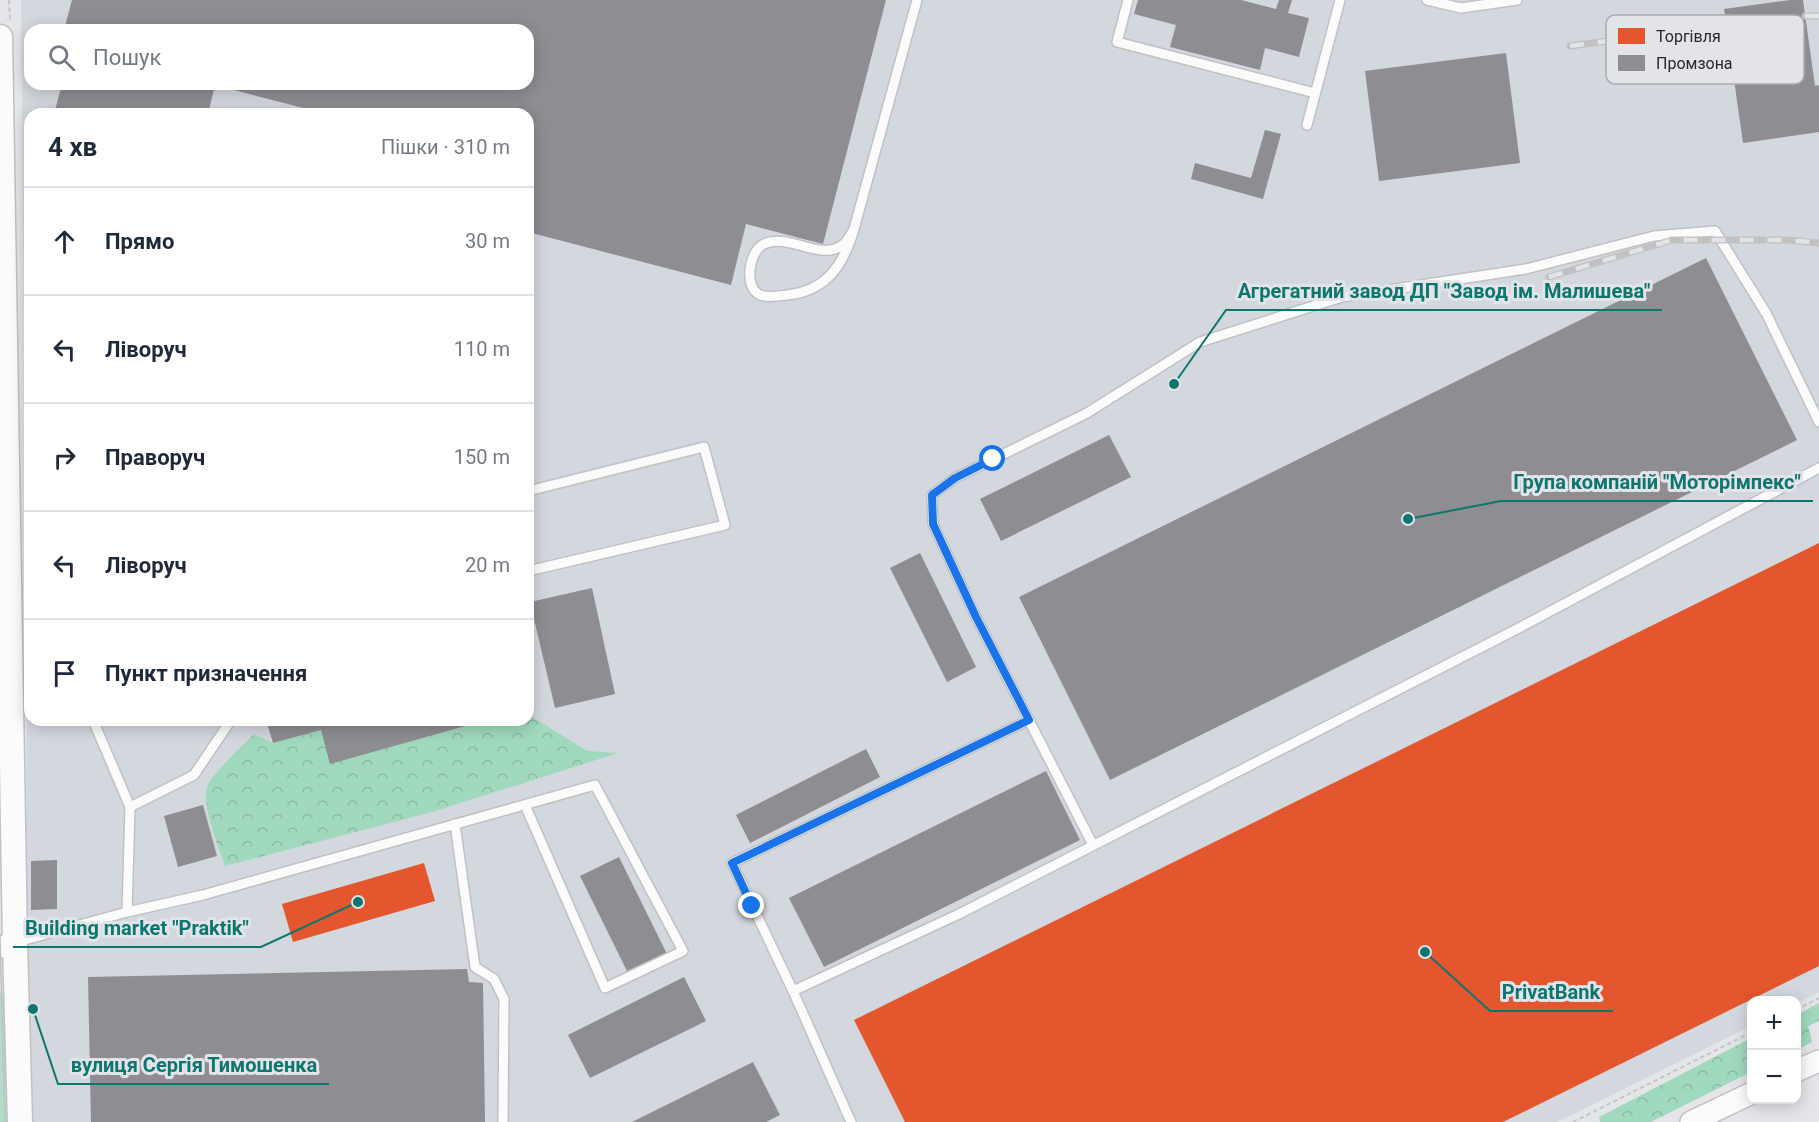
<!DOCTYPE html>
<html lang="uk">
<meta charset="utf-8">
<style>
:root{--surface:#fff;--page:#f2f2f3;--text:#1f2937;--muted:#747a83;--line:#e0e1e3}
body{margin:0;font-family:Roboto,sans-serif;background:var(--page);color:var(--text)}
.controls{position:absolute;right:18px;bottom:18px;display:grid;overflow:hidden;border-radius:12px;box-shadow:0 3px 15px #0003}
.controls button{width:54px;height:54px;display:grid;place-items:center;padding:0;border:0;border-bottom:2px solid var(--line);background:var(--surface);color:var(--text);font:30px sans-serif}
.stop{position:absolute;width:18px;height:18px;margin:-14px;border:4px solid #1a73e8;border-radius:50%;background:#fff}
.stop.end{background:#1a73e8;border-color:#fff;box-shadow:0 2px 6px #0008}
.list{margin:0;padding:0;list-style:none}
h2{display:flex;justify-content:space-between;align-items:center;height:78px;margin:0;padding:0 24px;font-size:26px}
h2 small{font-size:20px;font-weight:400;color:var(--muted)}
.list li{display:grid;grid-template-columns:39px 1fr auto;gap:18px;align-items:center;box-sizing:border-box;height:108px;padding:0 24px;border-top:2px solid var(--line)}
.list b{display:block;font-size:22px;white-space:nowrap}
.list em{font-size:20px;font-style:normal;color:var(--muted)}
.icon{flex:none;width:33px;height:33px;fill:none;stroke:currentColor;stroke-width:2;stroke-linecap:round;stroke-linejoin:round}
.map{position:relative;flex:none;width:1819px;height:1122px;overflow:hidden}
.search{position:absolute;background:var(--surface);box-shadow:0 3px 15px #0003;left:24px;top:24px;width:510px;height:66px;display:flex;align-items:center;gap:15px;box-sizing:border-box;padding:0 21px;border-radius:18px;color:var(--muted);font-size:22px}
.panel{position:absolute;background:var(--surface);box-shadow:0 3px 15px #0003;left:24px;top:108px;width:510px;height:618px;border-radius:18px}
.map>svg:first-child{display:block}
</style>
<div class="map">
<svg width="1819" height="1122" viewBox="0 0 1819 1122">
<defs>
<pattern id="forest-crowns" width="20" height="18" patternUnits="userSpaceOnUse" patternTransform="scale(1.5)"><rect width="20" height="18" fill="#a0d9bd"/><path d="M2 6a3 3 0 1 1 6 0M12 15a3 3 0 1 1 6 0" fill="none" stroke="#8abaa3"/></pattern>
</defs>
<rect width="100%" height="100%" fill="#e4e5e8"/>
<path fill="#d3d7de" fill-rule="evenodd" d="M 21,0 L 1819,0 L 1819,992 L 1797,1003 L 1796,1000 L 1752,1000 L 1751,1026 L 1557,1122 L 30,1122 L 26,913 L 27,653 ZM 30,30 L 528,30 L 528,84 L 30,84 ZM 30,114 L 528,114 L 528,720 L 30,720 Z"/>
<polygon fill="#b3dcc7" points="0,993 6,993 9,1122 0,1122"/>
<g fill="url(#forest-crowns)">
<path d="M 528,714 L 587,751 L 618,753 L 432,812 L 225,866 C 218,844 202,809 207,787 C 210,776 245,743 254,734 L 273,743 L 321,730 L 331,763 L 486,720 L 528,720 Z"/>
<polygon points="1819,1003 1819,1021 1808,1026 1812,1042 1797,1050 1797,1015"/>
<polygon points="1751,1038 1751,1072 1651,1122 1600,1122 1599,1117"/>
</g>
<g fill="#e4572e">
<polygon points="1819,543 1819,966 1503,1122 905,1122 854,1020"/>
<polygon points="424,863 435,901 293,942 282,904"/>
</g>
<g fill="#8d8d92">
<polygon points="72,0 886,0 823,244 746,224 731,285 528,232 528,114 326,114 215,85 208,114 54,114 62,84 528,84 528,30 64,30"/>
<polygon points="1138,0 1241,0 1276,9 1279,0 1292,0 1288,13 1309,18 1299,57 1265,48 1260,70 1170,47 1176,25 1134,14"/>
<polygon points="1790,0 1803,0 1815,86 1819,85 1819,132 1743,143 1724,9"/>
<polygon points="1506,53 1520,163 1379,181 1365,71"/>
<polygon points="1265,130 1281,134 1263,199 1191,179 1195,163 1251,178"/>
<polygon points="1706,258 1797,440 1110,780 1019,597"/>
<polygon points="528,326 533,326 534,349 528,349"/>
<polygon points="1109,435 1131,477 1001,541 980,499"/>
<polygon points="920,553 976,667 947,682 890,568"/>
<polygon points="592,588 615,694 555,708 530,602"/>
<polygon points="266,720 483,720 483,721 330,764 321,730 273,743"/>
<polygon points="866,749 880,777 750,843 736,815"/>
<polygon points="1046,771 1080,840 824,967 789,898"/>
<polygon points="203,805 217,856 178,867 164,816"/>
<polygon points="619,857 667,954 628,973 580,876"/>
<polygon points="57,860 57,909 31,910 31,861"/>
<polygon points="467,969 469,982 483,983 485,1122 91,1122 88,977"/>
<polygon points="684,977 706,1021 590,1078 568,1035"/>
<polygon points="753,1062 780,1115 766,1122 632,1122"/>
</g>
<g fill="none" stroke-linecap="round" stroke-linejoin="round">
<g stroke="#c0c1c3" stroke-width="12">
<g id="service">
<polyline points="1128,0 1117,42 1315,93"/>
<polyline points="1427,0 1461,8 1517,0"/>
<polyline points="1307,125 1340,0"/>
<path d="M 854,229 C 851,234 848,240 844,244 C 821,263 789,232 764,244 C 749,251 743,287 760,295 C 768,298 779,296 787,295 C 827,291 844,264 854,229 L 917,0"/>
<polyline points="528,491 704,447 725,525 528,571"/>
<polyline points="93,720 130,807 127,912"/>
<polyline points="130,807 194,775 231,720"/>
<polyline points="455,824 475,967 494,979 504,999 503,1122"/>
<polyline points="1093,845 976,617 933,524 932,495 955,478 1087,413 1200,342 1342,297 1526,269 1654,236 1715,231 1766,313 1819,422"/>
<polyline points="17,942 127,912 203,895 595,785 683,951 605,988 525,805"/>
<polyline points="793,991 959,914 1517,629 1819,468"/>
<polyline points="851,1122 793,991 732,863 1029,720"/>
</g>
</g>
<g stroke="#c0c1c3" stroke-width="24">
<g id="tertiary">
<polyline points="0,947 15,943"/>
<polyline points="1796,1071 1819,1061"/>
<polyline points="1691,1122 1752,1093"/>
</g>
</g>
<g stroke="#c0c1c3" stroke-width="27">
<polyline id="secondary" points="0,37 15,945 20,1122"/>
</g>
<g stroke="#c6c6c7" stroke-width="2" stroke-dasharray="4.5 3" stroke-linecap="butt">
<polyline points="9,0 10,21"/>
<polyline points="1796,1010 1819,998"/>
<polyline points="1573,1122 1752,1032"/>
</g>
<use href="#service" stroke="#fbfbfc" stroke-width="9"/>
<use href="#tertiary" stroke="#fbfbfc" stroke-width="21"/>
<use href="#secondary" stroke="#fbfbfc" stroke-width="24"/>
<polyline stroke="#c1c1c2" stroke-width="1.5" points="0,936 5,1122"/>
<g stroke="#c1c1c2" stroke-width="7">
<g id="rail">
<polyline points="1805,16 1819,16"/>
<polyline points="1570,46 1726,25"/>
<polyline points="1549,277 1672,240 1788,240 1819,243"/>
</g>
</g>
<use href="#rail" stroke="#e2e4ea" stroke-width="4.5" stroke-dasharray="14" stroke-linecap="butt"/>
</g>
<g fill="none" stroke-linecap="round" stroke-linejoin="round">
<polyline stroke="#1a73e8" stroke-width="8" points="752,906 732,863 1029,720 976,617 933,524 932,495 955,478 993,459"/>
</g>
<rect x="1606" y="15" width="198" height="69" rx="9" fill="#e2e4ea" stroke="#aaacb0" stroke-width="1.5"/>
<rect x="1618" y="28" width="27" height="16" fill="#e4572e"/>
<rect x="1618" y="55" width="27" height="16" fill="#8d8d92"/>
<g font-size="16" fill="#27282a">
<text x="1656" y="42">Торгівля</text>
<text x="1656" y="69">Промзона</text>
</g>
<path fill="none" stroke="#0f766e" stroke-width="2" d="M1174 384L1226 310H1662M1408 519L1501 501H1813M358 902L261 947H13M1425 952L1490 1011H1613M33 1009L58 1084H329"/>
<g fill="#0f766e" stroke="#e2e4ea" stroke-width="2">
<circle cx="1174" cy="384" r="6"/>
<circle cx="1408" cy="519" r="6"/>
<circle cx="358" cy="902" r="6"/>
<circle cx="1425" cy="952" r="6"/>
<circle cx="33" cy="1009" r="6"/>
</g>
<g font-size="20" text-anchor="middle" font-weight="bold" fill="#0f766e" stroke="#e2e4ea" stroke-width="6" stroke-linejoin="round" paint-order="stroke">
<text x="1444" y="298">Агрегатний завод ДП "Завод ім. Малишева"</text>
<text x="1657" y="489">Група компаній "Моторімпекс"</text>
<text x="137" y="935">Building market "Praktik"</text>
<text x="1551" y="999">PrivatBank</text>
<text x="194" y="1072">вулиця Сергія Тимошенка</text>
</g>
</svg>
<div class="controls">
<button>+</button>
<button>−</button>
</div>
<div class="stop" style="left:993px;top:459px"></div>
<div class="stop end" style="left:752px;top:906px"></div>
<div class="search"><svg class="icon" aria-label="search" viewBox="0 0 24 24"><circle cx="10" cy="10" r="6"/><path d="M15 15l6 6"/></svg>Пошук</div>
<section class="panel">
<h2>4 хв<small>Пішки · 310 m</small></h2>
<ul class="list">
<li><svg class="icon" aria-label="ahead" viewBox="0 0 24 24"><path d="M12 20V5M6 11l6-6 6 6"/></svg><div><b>Прямо</b></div><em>30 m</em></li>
<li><svg class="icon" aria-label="left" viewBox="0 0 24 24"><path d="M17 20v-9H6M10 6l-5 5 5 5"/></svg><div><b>Ліворуч</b></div><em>110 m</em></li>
<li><svg class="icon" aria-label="right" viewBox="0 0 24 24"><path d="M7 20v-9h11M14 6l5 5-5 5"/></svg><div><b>Праворуч</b></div><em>150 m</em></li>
<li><svg class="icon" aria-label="left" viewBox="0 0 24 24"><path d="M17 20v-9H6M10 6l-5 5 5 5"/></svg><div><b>Ліворуч</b></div><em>20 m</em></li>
<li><svg class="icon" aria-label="arrive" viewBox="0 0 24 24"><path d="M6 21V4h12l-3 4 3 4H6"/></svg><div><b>Пункт призначення</b></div></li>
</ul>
</section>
</div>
